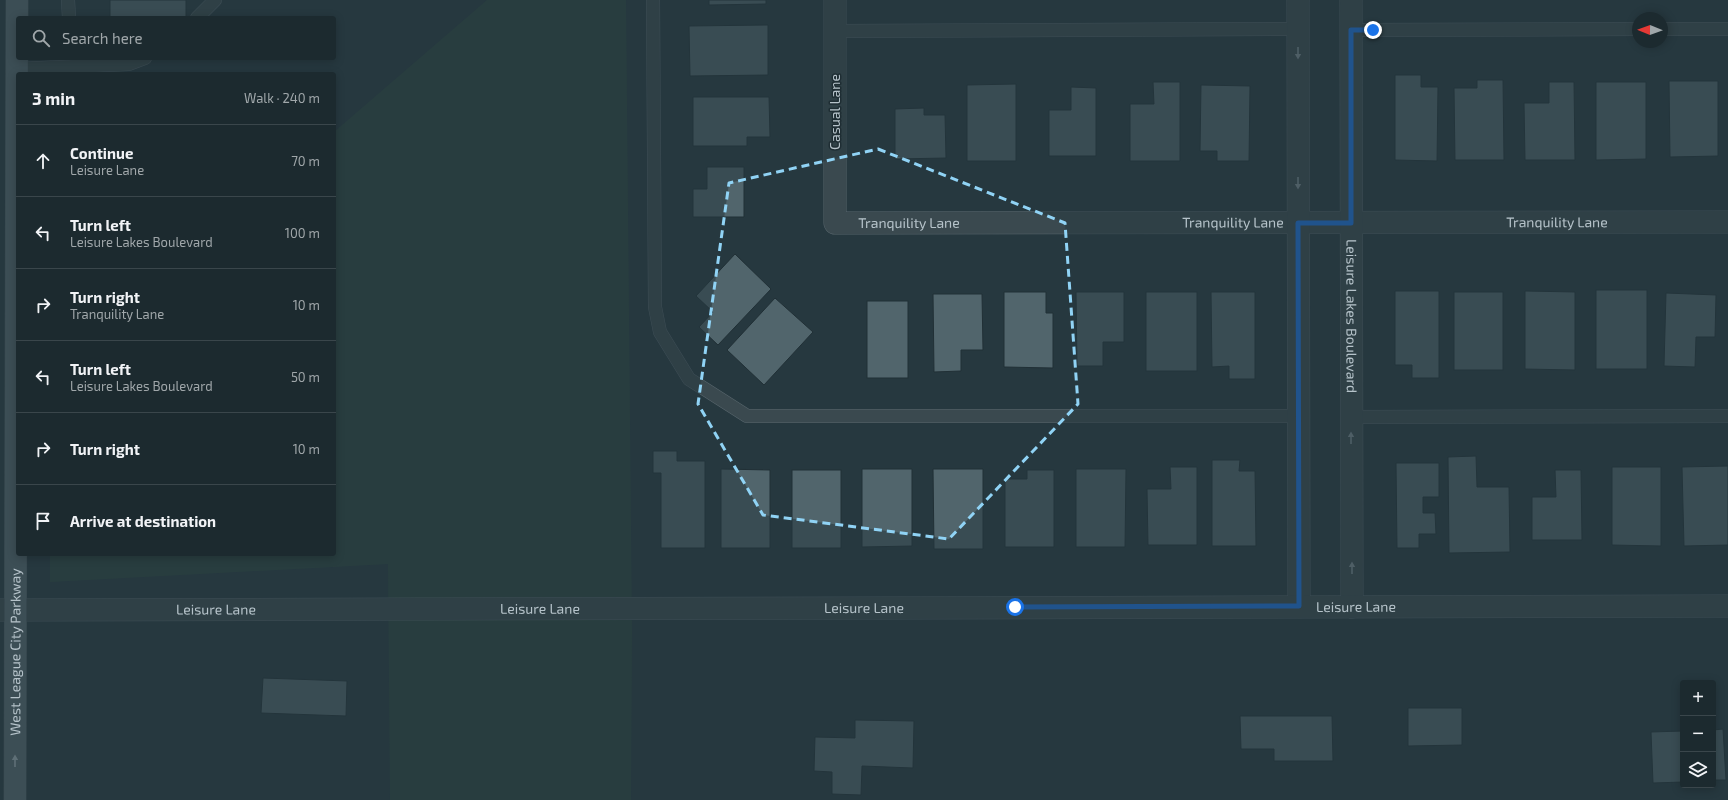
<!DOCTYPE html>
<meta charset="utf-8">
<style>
:root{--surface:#1c2a2f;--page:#253237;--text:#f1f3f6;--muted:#a0a7aa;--line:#3a464b}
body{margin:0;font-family:"Exo 2",sans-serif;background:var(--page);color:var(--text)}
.controls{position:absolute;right:12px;bottom:12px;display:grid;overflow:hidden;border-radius:4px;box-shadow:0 2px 10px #0003}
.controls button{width:36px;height:36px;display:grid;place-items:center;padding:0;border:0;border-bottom:1px solid var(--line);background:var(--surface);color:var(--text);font:20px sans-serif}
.compass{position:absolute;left:1632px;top:12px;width:36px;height:36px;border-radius:50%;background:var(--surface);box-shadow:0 2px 10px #0003;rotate:271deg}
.stop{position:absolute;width:12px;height:12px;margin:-9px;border:3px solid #1a73e8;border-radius:50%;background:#fff}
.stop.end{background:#1a73e8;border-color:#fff;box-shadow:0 1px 4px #0008}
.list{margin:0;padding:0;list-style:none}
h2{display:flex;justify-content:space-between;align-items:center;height:52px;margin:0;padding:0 16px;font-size:17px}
h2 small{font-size:13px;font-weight:400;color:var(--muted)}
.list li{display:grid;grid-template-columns:26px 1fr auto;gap:12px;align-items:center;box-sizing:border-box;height:72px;padding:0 16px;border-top:1px solid var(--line)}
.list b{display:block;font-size:15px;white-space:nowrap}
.list p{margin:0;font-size:13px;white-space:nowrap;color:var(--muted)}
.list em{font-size:13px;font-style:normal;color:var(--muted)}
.icon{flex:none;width:22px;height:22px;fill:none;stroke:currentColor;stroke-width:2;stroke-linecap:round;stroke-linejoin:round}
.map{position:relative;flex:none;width:1728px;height:800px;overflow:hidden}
.search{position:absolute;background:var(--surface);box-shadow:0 2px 10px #0003;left:16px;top:16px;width:320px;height:44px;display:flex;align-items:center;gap:10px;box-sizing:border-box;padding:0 14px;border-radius:4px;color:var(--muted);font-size:15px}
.panel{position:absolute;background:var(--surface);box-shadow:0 2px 10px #0003;left:16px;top:72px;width:320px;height:484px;border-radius:4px}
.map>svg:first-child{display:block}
</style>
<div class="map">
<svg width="1728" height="800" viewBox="0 0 1728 800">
<rect width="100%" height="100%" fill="#26383f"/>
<polygon fill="#2b443e" points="487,0 626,0 632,630 631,800 390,800 388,564 50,582 50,554 334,554 334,132"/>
<g fill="#51656c" stroke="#213036">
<rect x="110" y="0" width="76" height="18"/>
<polygon points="709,0 766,0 766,4 709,5"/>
<polygon points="768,25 768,75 690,76 689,26"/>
<polygon points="1395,75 1421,75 1421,87 1438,87 1437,161 1395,160"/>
<polygon points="1477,80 1503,80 1504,160 1455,160 1454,88 1477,88"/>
<polygon points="1669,81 1718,81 1718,156 1670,157"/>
<polygon points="1153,82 1180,82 1180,161 1130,161 1130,104 1154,104"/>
<polygon points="1549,82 1574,82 1575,160 1525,160 1524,103 1549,103"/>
<polygon points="1596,82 1646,82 1646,159 1596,160"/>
<polygon points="1016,84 1016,161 967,161 967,85"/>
<polygon points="1201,85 1250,86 1249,161 1217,161 1217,151 1200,151"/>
<polygon points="1071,87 1096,88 1096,156 1049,156 1049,110 1071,110"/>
<polygon points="693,97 769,97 770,137 747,137 747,146 693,146"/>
<polygon points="924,108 924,115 945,115 946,158 895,159 895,109"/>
<polygon points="707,167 744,167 744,217 693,217 693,189 707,189"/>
<polygon points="735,254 771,289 718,345 699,327 713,312 696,296"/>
<rect x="1596" y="290" width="51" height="79"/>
<polygon points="1395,291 1439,291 1439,378 1412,378 1412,365 1395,365"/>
<polygon points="1525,291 1575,292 1575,370 1525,369"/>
<polygon points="1004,292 1046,292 1046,313 1053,313 1053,368 1004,367"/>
<polygon points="1076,292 1124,292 1124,342 1103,342 1103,366 1077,366"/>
<rect x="1146" y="292" width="51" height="79"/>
<polygon points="1211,292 1255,292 1255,379 1229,379 1229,366 1212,367"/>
<rect x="1454" y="292" width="49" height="78"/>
<polygon points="1666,293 1716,295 1715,337 1696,337 1695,367 1664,366"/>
<polygon points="933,294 982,294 983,350 961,350 961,371 934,372"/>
<polygon points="775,298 813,332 764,385 727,350"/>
<rect x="867" y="301" width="41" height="77"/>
<polygon points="653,451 677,451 677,461 705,461 705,548 661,548 661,473 653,473"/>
<polygon points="1476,456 1477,487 1509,487 1510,552 1449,553 1448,457"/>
<polygon points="1212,460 1240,460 1239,471 1255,471 1256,546 1212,546"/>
<polygon points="1396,463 1439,463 1439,497 1423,497 1423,513 1435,513 1436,534 1419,534 1419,548 1397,548"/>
<polygon points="1728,466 1728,545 1684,546 1682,467"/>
<polygon points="1170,467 1197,467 1197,545 1148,545 1147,489 1171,489"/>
<polygon points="1612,467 1661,467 1661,546 1612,545"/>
<polygon points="721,469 770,470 770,548 721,548"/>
<polygon points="862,469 912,469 912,546 862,547"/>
<polygon points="933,469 983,469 983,549 934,549"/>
<polygon points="1076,469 1126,469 1125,547 1076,547"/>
<rect x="792" y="470" width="49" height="78"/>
<polygon points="1027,470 1054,470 1054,547 1005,547 1005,479 1027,479"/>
<polygon points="1555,470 1581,470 1582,540 1532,540 1532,497 1556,497"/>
<polygon points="263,678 347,681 346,716 261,713"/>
<polygon points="1408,708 1462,708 1462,745 1408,746"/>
<polygon points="1240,716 1332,716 1333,761 1274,761 1274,749 1241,749"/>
<polygon points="855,720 914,721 913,768 862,766 861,795 832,794 832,772 814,771 815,737 855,738"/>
<polygon points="1723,729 1726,780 1713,780 1713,730"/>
<polygon points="1683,731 1683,782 1653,783 1651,732"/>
</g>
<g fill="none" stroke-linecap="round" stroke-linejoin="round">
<g stroke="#58666d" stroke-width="14">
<g id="lane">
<polyline points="68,0 69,18"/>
<polyline points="653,0 655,307 660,332 689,379 747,416 1299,416"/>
<polyline points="197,18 215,0"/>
<polyline points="1662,29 1728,29"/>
<polyline points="1351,30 1638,29"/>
<polyline points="835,31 1298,29"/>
<polyline points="17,69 129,64 145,58"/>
<polyline points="1351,417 1728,416"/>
</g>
</g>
<g stroke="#58666d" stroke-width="23">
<g id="street">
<path id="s1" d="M 835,0 L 835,223 L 1728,222"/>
<polyline points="1298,0 1299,606"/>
<path id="s2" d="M 1351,0 L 1352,607"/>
<path id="s3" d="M 0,610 L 1728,606"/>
</g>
</g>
<g stroke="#46555b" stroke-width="23">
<g id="primary">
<path id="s4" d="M 15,800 L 17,0"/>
</g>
</g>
<use href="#lane" stroke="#3a494f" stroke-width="13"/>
<use href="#street" stroke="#3a494f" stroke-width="22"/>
<use href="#primary" stroke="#58686f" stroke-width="22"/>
</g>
<defs><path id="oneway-solid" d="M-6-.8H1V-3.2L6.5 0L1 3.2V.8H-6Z"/></defs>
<g fill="#7e8c93">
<use href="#oneway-solid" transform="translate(1298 53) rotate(90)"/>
<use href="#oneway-solid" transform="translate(1298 183) rotate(90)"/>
<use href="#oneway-solid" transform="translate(1351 438) rotate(-90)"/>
<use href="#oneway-solid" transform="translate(1352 568) rotate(-90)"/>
</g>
<use fill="#a3b1b8" href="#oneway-solid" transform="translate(15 761) rotate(-90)"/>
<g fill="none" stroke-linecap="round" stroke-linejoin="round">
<polyline stroke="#1a73e8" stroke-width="5" points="1015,607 1299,606 1298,223 1351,223 1351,30 1373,30"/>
</g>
<path d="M0 0H1728V800H0ZM 878,149 L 1065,223 L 1078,404 L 949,539 L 763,515 L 698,404 L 729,183 Z" fill="#26383f" fill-opacity=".55" fill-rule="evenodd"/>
<path fill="none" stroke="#90d3f5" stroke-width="3" stroke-dasharray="8 5" stroke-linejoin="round" d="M 878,149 L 1065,223 L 1078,404 L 949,539 L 763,515 L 698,404 L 729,183 Z"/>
<g text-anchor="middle" stroke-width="3" stroke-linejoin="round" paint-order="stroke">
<g font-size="14" fill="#b6c3ca" stroke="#1f2e34">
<text transform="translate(835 112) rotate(-90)" y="5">Casual Lane</text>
<text dy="5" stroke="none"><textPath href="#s1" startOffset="945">Tranquility Lane</textPath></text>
<text dy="5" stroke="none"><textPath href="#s1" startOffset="297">Tranquility Lane</textPath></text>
<text dy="5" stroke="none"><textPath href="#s1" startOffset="621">Tranquility Lane</textPath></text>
<text dy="5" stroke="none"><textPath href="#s2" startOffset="316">Leisure Lakes Boulevard</textPath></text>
<text dy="5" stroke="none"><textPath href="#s3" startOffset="864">Leisure Lane</textPath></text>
<text dy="5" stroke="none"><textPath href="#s3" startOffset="1356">Leisure Lane</textPath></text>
<text dy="5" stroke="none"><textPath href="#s3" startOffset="540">Leisure Lane</textPath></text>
<text dy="5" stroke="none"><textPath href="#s3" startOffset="216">Leisure Lane</textPath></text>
<text dy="5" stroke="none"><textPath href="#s4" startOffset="148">West League City Parkway</textPath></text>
</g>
</g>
</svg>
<div class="controls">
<button>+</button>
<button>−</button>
<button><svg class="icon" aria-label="layers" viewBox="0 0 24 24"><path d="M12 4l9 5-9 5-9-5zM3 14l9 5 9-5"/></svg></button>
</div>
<svg class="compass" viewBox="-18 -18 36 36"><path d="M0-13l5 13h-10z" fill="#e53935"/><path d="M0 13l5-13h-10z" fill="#a0a7aa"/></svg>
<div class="stop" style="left:1015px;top:607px"></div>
<div class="stop end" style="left:1373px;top:30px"></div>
<div class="search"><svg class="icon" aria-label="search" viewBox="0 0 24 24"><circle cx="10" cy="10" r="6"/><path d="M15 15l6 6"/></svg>Search here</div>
<section class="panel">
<h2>3 min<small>Walk · 240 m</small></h2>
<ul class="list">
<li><svg class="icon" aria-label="ahead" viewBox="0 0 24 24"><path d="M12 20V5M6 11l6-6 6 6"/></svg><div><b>Continue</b><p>Leisure Lane</p></div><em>70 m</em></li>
<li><svg class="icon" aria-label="left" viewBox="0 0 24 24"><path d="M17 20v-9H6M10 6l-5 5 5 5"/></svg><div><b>Turn left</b><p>Leisure Lakes Boulevard</p></div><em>100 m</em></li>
<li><svg class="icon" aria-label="right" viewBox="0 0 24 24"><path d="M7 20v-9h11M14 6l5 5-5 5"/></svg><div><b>Turn right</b><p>Tranquility Lane</p></div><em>10 m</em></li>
<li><svg class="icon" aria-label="left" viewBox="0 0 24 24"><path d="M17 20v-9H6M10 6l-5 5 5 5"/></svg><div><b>Turn left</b><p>Leisure Lakes Boulevard</p></div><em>50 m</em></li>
<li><svg class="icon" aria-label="right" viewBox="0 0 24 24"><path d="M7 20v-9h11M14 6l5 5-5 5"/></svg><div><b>Turn right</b></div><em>10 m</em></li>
<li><svg class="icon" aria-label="arrive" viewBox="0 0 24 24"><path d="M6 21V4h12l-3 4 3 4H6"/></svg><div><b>Arrive at destination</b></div></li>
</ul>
</section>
</div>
